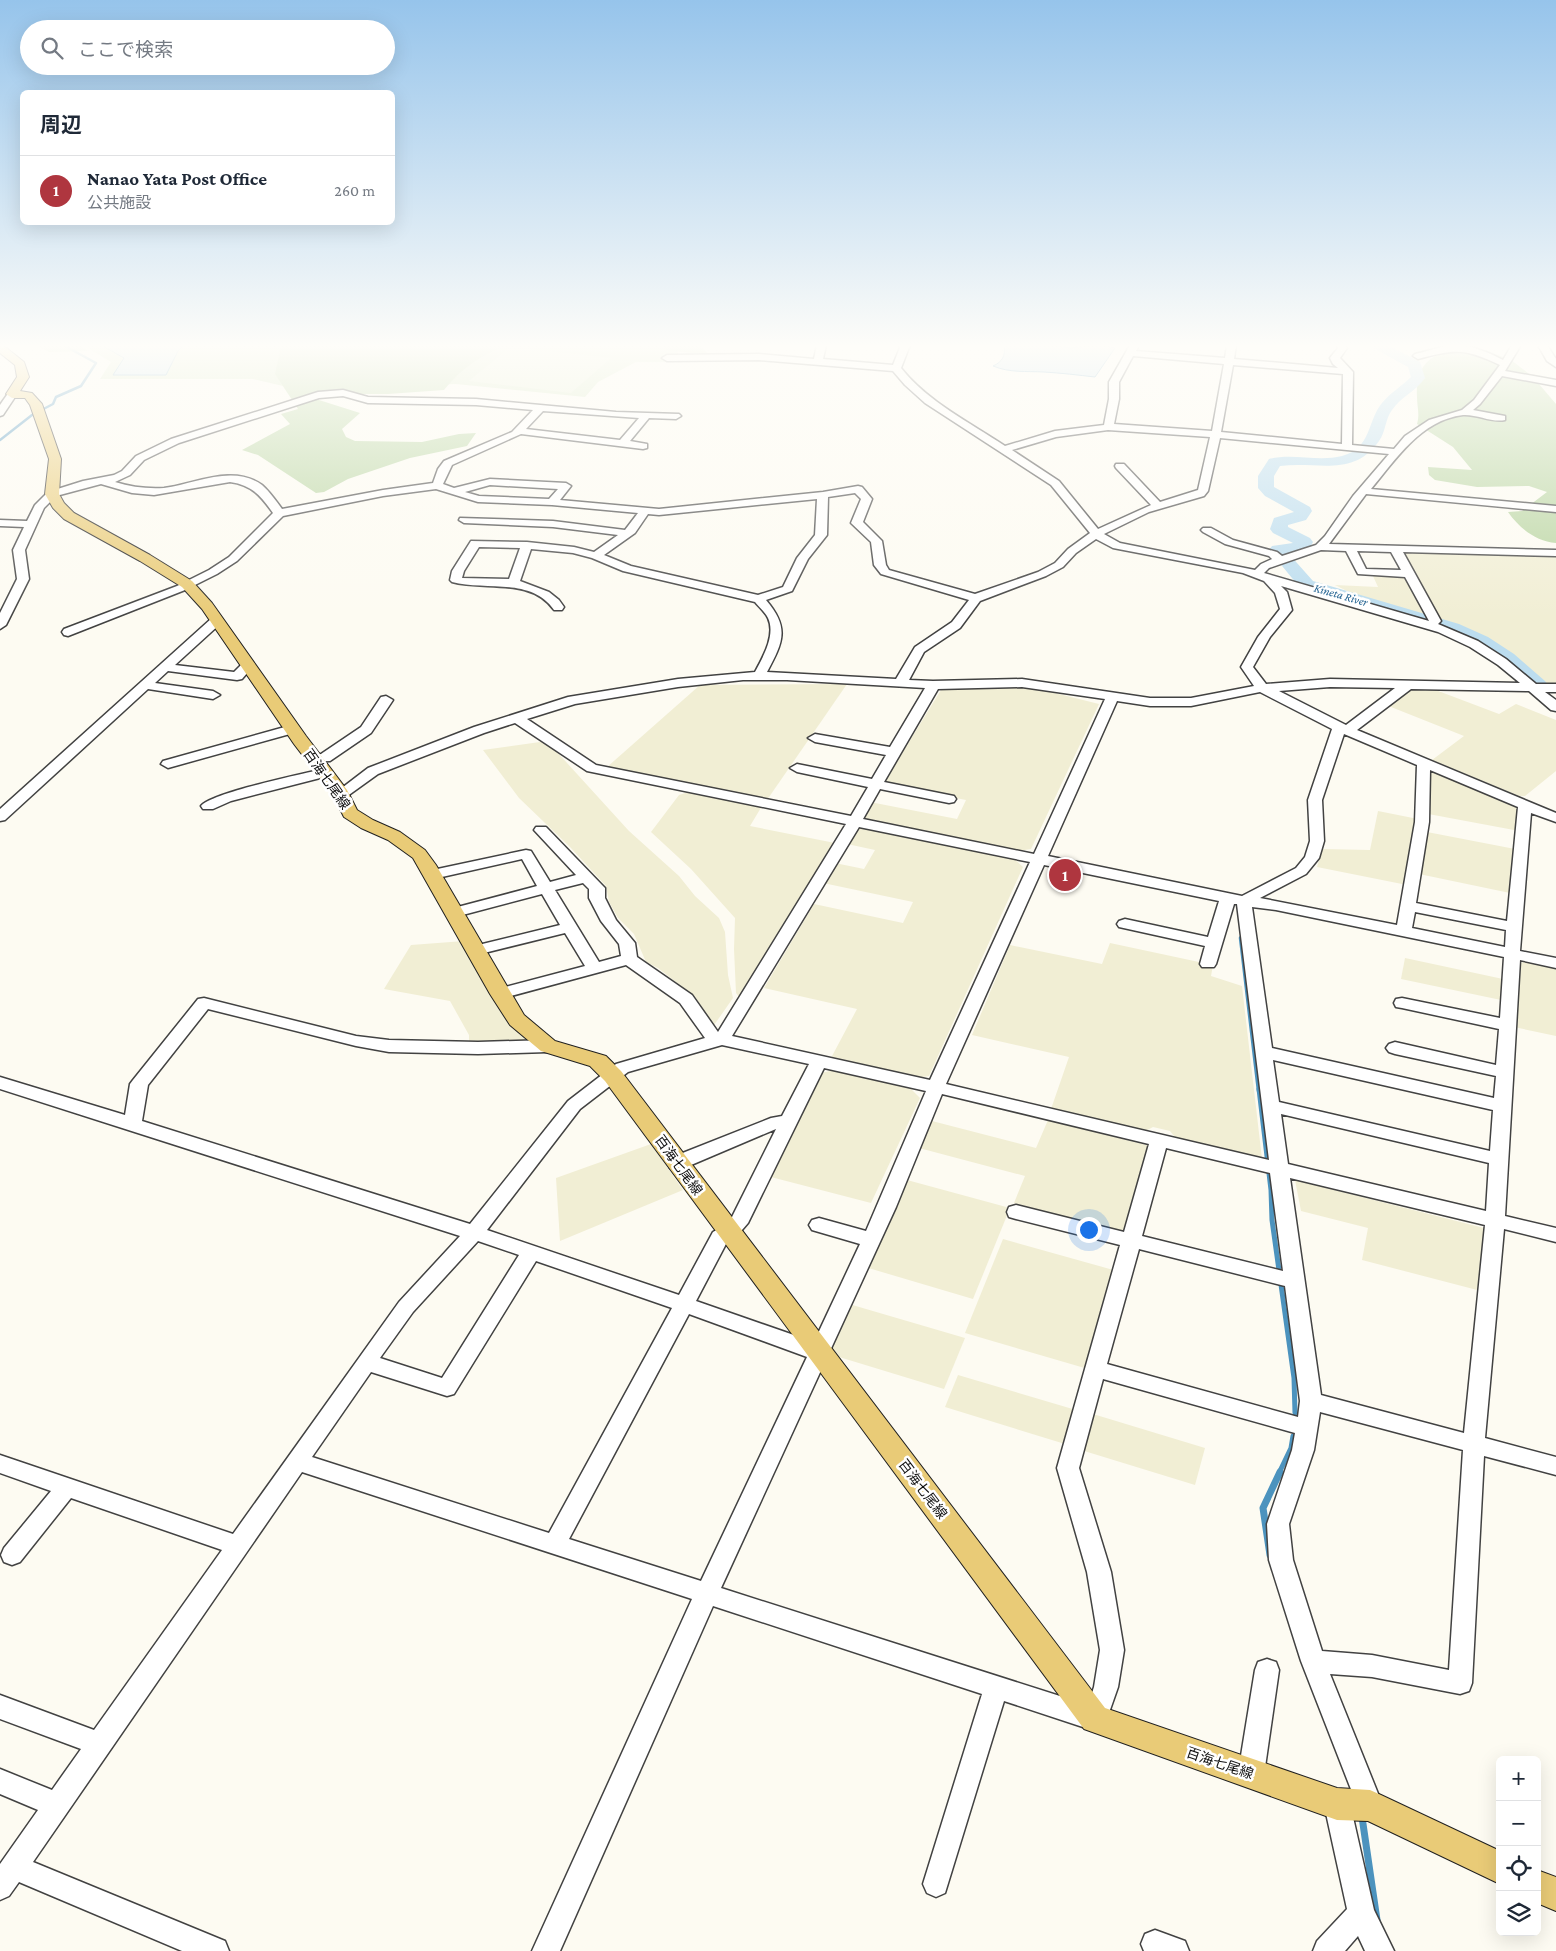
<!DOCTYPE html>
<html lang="ja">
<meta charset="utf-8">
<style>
:root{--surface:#fff;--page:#f2f2f3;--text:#1f2937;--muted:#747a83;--line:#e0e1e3;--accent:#af363f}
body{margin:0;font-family:"Crimson Pro","Noto Sans JP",serif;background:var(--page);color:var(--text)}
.controls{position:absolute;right:15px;bottom:15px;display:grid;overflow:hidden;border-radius:8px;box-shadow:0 5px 20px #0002}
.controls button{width:45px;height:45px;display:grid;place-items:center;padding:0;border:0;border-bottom:1px solid var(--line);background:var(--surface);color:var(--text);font:25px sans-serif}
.you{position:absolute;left:1088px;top:1229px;width:18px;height:18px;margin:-12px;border:4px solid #fff;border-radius:50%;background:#1a73e8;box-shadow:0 0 0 8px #1a73e833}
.badge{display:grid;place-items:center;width:32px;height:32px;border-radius:50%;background:var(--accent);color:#fff;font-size:16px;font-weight:700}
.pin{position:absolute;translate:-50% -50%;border:2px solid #fff;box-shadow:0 1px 5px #0006}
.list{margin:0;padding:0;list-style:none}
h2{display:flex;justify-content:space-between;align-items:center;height:65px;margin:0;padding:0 20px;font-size:21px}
h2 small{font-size:16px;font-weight:400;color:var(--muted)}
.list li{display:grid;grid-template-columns:32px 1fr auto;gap:15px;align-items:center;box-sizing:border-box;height:70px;padding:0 20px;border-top:1px solid var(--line)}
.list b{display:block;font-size:19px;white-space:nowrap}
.list p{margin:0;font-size:16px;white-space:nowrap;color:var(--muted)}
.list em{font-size:16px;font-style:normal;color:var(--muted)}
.icon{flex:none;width:28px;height:28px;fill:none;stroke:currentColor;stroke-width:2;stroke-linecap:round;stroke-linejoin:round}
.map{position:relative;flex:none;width:1556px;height:1951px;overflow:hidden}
.search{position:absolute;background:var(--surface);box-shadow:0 5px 20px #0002;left:20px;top:20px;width:375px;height:55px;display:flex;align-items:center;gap:12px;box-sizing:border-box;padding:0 18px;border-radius:28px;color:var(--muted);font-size:19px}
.panel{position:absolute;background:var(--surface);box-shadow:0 5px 20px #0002;left:20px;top:90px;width:375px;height:135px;border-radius:8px}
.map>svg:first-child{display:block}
</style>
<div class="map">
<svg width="1556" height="1951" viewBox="0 0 1556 1951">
<rect width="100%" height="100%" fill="#fdfbf2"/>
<g fill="#f1eed4">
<polygon points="1404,552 1556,556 1556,684 1542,684 1516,660 1477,636 1440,621 1359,597 1335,585 1378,587 1373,576 1413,575"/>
<polygon points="847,684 767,800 606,768 700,685"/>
<polygon points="980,686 1027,686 1099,704 1031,849 1018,851 865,821 862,814 870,802 957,819 966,800 883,784 941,690"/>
<polygon points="1415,688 1433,689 1499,714 1516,704 1556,720 1556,771 1525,796 1519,796 1432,760 1464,736 1386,705"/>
<polygon points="547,741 629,831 679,876 695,896 719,918 725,932 728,975 733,998 712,1028 696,998 658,968 646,962 634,934 618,918 609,902 606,886 570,847 519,798 483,750"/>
<polygon points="1431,770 1517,807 1518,829 1514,830 1423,813 1429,774"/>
<polygon points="692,791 762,806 750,826 835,843 740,998 736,993 734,949 735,918 691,869 651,832 679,795"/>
<polygon points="1378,811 1418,819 1407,885 1317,867 1322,849 1370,850"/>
<polygon points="858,826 1011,856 1023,867 929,1076 916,1078 831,1058 857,1009 764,988 814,904 903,923 913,902 823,883 835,863 864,869 875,850 847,844"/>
<polygon points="1427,832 1515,849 1510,893 1419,874"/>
<polygon points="464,941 535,1044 469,1044 469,1035 450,1001 384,989 411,945"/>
<polygon points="1110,943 1213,965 1211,976 1242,986 1262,1159 1178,1141 1170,1131 1153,1127 1142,1133 1051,1109 1069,1057 972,1035 1010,945 1102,964"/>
<polygon points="1405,958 1503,979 1501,1000 1401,979"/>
<polygon points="1527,961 1556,967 1556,1036 1514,1027 1518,964"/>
<polygon points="839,1069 909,1087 920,1098 871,1203 767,1176 821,1073"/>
<polygon points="1048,1120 1154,1147 1125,1233 1014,1203 1025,1176 919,1148 932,1121 1036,1148"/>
<polygon points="651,1144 683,1190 560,1241 556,1178"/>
<polygon points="907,1180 1010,1208 973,1299 865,1267"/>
<polygon points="1295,1180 1488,1229 1481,1291 1362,1260 1368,1228 1301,1211"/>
<polygon points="1003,1239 1117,1271 1088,1369 965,1333"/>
<polygon points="849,1304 965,1338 944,1389 826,1353"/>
<polygon points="958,1375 1076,1410 1065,1444 945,1407"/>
<polygon points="1093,1414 1205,1448 1195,1485 1081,1450"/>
</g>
<polygon fill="#d3e5bf" points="83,345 673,345 684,362 636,362 598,382 585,397 456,384 296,389 253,379 100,379 111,362"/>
<g fill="#b8d4a0">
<polygon points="36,345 79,345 88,351 49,352"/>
<path d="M 281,345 L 505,345 C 477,359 464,366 444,390 L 388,394 L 313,394 L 319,400 L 360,413 L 342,429 L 346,437 L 355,441 L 422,442 L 459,434 L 476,433 L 467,446 L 410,458 L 348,479 L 324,492 L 316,493 L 258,455 L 242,450 L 290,424 L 281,414 L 298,409 L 275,374 Z"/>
<polygon points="665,345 699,345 709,355 666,350"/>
<path d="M 1464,347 L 1485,350 L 1511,360 L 1533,377 L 1556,404 L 1556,543 C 1536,541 1520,529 1508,512 L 1522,511 L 1547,492 L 1529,486 L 1477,487 L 1435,480 L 1429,475 L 1428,467 L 1472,470 L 1453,447 L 1417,424 C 1420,414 1417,407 1417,397 C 1415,362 1433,353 1464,347 Z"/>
</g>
<polygon fill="#e3edd0" points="510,347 611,358 571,393 469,381"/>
<g fill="#bcddef" stroke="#4c93be">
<polygon points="101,345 184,345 178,351 166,375 113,375 124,358"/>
<path d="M 1004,345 L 1048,345 L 1070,348 L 1100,345 L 1115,348 L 1095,377 C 1078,375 1061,373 1044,372 C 1026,371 1010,373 993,366 C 1002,362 1006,356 1004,345 Z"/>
</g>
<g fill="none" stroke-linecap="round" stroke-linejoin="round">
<polyline stroke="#4c93be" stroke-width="2.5" points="0,440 32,415 53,404 56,397 81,386 96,363 63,345"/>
<polyline stroke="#4c93be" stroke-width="4.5" points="1241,938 1259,1091"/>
<g stroke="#4c93be" stroke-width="5">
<polyline points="1259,1089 1271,1190 1272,1220 1294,1378 1295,1413"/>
<polyline points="1279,1473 1291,1448 1293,1436"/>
</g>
<g stroke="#4c93be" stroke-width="7">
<polyline points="1270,1555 1263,1508 1280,1472"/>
<polyline points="1362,1817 1377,1920"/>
</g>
<path fill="#bcddef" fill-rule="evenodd" d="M 1368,345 L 1388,345 L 1420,362 L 1425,378 C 1416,391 1401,397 1392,410 C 1385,419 1386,431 1379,441 C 1353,478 1318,461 1280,466 L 1274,476 L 1274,487 L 1310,507 L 1312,511 L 1306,520 L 1288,525 L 1288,527 L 1310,538 L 1313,542 L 1308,551 L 1289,554 L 1313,581 L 1459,624 L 1488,637 L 1514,654 L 1545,681 L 1548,685 L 1545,689 L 1538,691 L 1531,689 L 1500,662 L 1474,645 L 1445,632 L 1301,589 L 1269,550 L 1272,546 L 1293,543 L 1273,533 L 1270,529 L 1274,518 L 1294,512 L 1265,496 L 1258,488 L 1258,476 L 1269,459 C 1293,453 1318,462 1342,456 C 1372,448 1367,421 1382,403 C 1390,393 1402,386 1411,377 L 1408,367 Z"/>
<g stroke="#424242" stroke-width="3">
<g id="minor">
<path d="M 817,345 L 826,345 L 823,359 L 893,365 L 901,345 L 910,345 L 901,368 C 928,402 969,422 1005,446 L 1055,431 L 1104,425 L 1109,399 L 1109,382 L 1130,345 L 1139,345 L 1136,351 L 1225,358 L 1227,345 L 1236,345 L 1234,359 L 1338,368 L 1333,364 L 1330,358 L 1338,348 L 1337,345 L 1346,345 L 1347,348 L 1340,358 L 1353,372 L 1352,445 L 1394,449 L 1405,436 L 1429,420 L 1462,410 L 1474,400 L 1500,365 C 1464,348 1456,349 1418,359 L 1413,356 L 1415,354 C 1425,352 1436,348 1446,346 C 1462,341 1488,352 1503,360 L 1512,345 L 1521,345 L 1505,371 L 1556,380 L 1556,386 L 1502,376 L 1480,404 L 1473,410 L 1505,416 L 1505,420 C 1492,423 1477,414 1463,415 C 1421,420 1396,459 1371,489 L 1556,506 L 1556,512 L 1366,494 L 1329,544 L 1556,550 L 1556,556 L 1403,552 L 1441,621 L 1438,624 L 1478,641 L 1506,659 L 1536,684 L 1556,684 L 1556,692 L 1545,692 L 1556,700 L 1556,711 L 1551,710 L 1529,691 L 1411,689 L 1357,730 L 1556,813 L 1556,822 L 1531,813 L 1520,951 L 1556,958 L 1556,968 L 1520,960 L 1505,1216 L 1556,1228 L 1556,1242 L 1504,1229 L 1485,1438 L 1556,1457 L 1556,1475 L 1484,1456 L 1472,1683 L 1469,1691 L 1460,1694 L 1372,1677 L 1330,1674 L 1383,1806 L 1379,1815 L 1370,1819 L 1361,1815 L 1301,1661 L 1269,1560 L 1267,1524 L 1292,1450 L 1295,1433 L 1103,1379 L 1079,1468 L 1111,1572 L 1124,1650 L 1118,1687 L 1104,1727 L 1095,1731 L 1004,1701 L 945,1893 L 936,1897 L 927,1893 L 923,1884 L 982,1694 L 713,1606 L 560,1951 L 532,1951 L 692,1599 L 302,1472 L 33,1862 L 225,1941 L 229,1951 L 182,1951 L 19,1882 L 9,1896 L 0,1900 L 0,1864 L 38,1810 L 0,1794 L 0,1769 L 52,1790 L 81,1749 L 0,1719 L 0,1695 L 94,1730 L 222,1550 L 71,1498 L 20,1562 L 12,1565 L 4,1562 L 1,1555 L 4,1548 L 51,1491 L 0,1473 L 0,1455 L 233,1534 L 399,1302 L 460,1236 L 0,1089 L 0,1077 L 125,1115 L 130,1084 L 133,1080 L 198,999 L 204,998 L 356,1036 L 389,1040 L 478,1042 L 548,1040 L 554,1042 L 557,1046 L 554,1050 L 548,1052 L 478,1054 L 389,1052 L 356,1046 L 208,1009 L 148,1085 L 142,1121 L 470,1224 L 568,1101 L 616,1064 L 705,1038 L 680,1003 L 626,965 L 500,999 L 494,998 L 492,994 L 494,990 L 585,966 L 565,933 L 476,955 L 470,953 L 468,950 L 470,947 L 560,925 L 542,894 L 455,917 L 450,915 L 447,912 L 450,909 L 537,886 L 522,859 L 433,879 L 428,877 L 425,874 L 428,871 L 526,850 L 531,851 L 550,882 L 576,875 L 534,830 L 536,827 L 546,827 L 602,885 L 605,888 L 605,898 L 616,920 L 635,943 L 637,957 L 692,995 L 718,1032 L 846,824 L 587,771 L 515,723 L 484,733 L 378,774 L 346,797 L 336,797 L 334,794 L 368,768 L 474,727 L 568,697 L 678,679 L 755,672 C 763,657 776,635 768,618 C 765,612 759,607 755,602 L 623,571 L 592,558 L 573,553 L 531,549 L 520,581 L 549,592 L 559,600 L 564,607 L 562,610 L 554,610 C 531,577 485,591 452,582 L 450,580 L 452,571 L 471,541 L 527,542 L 574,547 L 594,552 L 618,535 L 553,527 L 464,523 L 459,520 L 460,518 L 553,521 L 625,530 L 638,513 L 552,505 L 478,502 L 436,489 L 383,496 L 283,516 L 237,561 L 217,574 L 185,590 L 68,636 L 64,635 L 62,632 L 64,629 L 177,586 L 209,570 L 229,557 L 273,513 C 261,496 252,485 230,482 L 154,495 L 132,493 L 101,484 L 56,496 L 44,508 L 25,550 L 29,579 L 6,625 L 0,629 L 0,613 L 17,579 L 13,550 L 24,527 L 0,526 L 0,520 L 27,521 L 35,505 L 48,492 L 83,481 L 114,475 L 122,471 L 136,456 L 171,439 L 318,392 L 343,390 L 368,397 L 476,399 L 616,412 L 679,414 L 681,416 L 676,419 L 649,418 L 630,441 L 647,444 L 647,448 L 643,449 L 521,434 L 452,465 L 443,484 L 454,488 L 490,479 L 566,483 L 571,486 L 560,500 L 659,509 L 823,492 L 858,486 L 862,487 L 872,499 L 863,522 L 882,541 L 886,565 L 889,570 L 975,594 L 1038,572 L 1055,563 L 1068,549 L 1090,533 L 1051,485 L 925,403 L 905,385 L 893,371 L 759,360 L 667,361 L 662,358 L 667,355 L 759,354 L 814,359 ZM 1133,356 L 1224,364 L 1212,431 L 1114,424 L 1119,399 L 1119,382 ZM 1233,365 L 1343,374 L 1342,444 L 1221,432 ZM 343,396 L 368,403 L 476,405 L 533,410 L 512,432 L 444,461 L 438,469 L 433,483 L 383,490 L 282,509 C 276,501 270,492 262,485 C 233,464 195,484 164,488 C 147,489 131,487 115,482 L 130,475 L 144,460 L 179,443 L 319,398 ZM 543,411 L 639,418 L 620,440 L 526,429 ZM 1108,430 L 1210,437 L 1198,490 L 1160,502 L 1124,464 L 1116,464 L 1115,466 L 1116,468 L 1151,505 L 1098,529 L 1059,481 L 1012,450 L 1056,437 ZM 1220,438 L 1389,454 L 1353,496 L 1325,536 L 1316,545 L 1282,556 L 1277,552 L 1233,540 L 1211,528 L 1203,528 L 1201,530 L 1203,532 L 1225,544 L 1269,556 L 1272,559 L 1261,564 L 1255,570 L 1120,543 L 1104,534 L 1149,512 L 1204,496 L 1208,491 ZM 490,485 L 558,489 L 549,499 L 479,496 L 465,492 ZM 855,493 L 861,499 L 851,523 L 871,542 L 874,565 L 881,574 L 969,600 L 952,622 L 915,647 L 896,679 L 767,672 C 783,642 790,628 766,600 L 792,591 L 808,559 L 827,535 L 828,497 ZM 817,499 L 815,535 L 797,558 L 783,587 L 758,595 L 631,566 L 604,555 L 635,533 L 648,514 L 659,515 ZM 1096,539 L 1113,548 L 1243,573 L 1264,581 L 1275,593 L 1280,609 L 1258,637 L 1241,667 L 1254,686 L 1191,698 L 1150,698 L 1022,679 L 933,681 L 909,680 L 924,652 L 960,628 L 980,601 L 1046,576 L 1063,567 L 1076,553 ZM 479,547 L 520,548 L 509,579 L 462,578 L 464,571 ZM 1321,550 L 1346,551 L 1358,574 L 1405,577 L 1429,621 L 1264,573 L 1269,568 ZM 1357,551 L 1391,552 L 1401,570 L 1366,569 ZM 1281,586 L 1438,632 L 1470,647 L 1498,665 L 1520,683 L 1330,679 L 1266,684 L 1253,667 L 1270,637 L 1292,610 L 1287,592 ZM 743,680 L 787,680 L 925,688 L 890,747 L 815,734 L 808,738 L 815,742 L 886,755 L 872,779 L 797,764 L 790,768 L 797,772 L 868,787 L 851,816 L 596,765 L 527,719 L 575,704 L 678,687 ZM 1022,687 L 1105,699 L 1034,854 L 863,819 L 880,789 L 949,803 L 954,802 L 956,799 L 954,796 L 884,782 L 938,689 ZM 1330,687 L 1395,688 L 1346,725 L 1279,691 ZM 1260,692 L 1332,729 L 1308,800 L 1310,841 L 1305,857 L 1296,868 L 1242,896 L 1048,856 L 1117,701 L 1150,706 L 1191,706 ZM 1344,734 L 1417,765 L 1415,822 L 1397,925 L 1260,898 L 1306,874 L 1319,858 L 1324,841 L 1322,800 ZM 1430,770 L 1518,807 L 1507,921 L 1416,903 L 1429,822 ZM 859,827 L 1030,862 L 930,1080 L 732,1036 ZM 1044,865 L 1219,901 L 1208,937 L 1125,919 L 1119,921 L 1117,924 L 1119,927 L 1205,946 L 1200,964 L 1202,967 L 1214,967 L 1216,964 L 1234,904 L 1237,904 L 1269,1160 L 946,1084 ZM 583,883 L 589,889 L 589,898 L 601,921 L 619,944 L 621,956 L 599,962 L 555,890 ZM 1252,907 L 1276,910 L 1504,957 L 1500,1018 L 1402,998 L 1396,999 L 1394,1003 L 1396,1007 L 1402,1008 L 1499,1029 L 1496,1065 L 1395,1042 L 1389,1044 L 1386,1048 L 1389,1052 L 1395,1054 L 1496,1076 L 1494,1098 L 1272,1048 ZM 1415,912 L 1506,930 L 1505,947 L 1412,928 ZM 722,1045 L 809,1064 L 782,1116 L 771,1118 L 670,1158 L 668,1163 L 670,1168 L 677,1169 L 684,1168 L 776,1129 L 731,1219 L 722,1227 L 713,1232 L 679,1295 L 487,1230 L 580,1109 L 628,1072 ZM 1273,1060 L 1493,1110 L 1490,1151 L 1279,1102 ZM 824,1068 L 926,1091 L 866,1231 L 819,1218 L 812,1220 L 809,1225 L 812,1230 L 860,1244 L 814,1342 L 696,1301 L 727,1242 L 736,1237 L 748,1223 ZM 942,1094 L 1149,1144 L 1124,1232 L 1016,1205 L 1009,1207 L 1007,1212 L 1009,1217 L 1016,1219 L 1120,1245 L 1057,1468 L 1087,1572 L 1100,1650 L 1094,1687 L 1088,1705 L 721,1588 L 896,1207 ZM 1281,1114 L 1489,1163 L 1486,1211 L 1288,1164 ZM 1166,1148 L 1270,1173 L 1283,1271 L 1142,1236 ZM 1290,1178 L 1485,1225 L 1464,1433 L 1321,1395 ZM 478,1241 L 519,1255 L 442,1378 L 380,1358 L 413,1312 ZM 1139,1249 L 1285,1286 L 1300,1401 L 1298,1417 L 1107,1364 ZM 536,1261 L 672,1308 L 549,1533 L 312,1457 L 371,1372 L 447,1396 L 454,1394 ZM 689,1314 L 807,1357 L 701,1581 L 569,1539 ZM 1320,1412 L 1463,1450 L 1449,1670 L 1372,1655 L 1322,1651 L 1293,1560 L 1289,1524 L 1314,1450 Z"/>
<polygon points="1538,345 1547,345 1556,359 1556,367 1547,361"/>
<polygon points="12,391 17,394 3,415 0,416 0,405 9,392"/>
<polygon points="216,617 220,618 222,621 220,624 175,665 234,672 244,662 252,662 254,665 242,679 237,680 168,671 155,683 213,691 220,695 213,699 148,689 5,820 0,821 0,809 212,618"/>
<polygon points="386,696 393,700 371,733 330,761 308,762 306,759 308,756 321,754 361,727 381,697"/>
<polygon points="292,725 297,726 299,729 297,732 168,768 161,764 163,761"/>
<path d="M 323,769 L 328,770 L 330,773 L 328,776 L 231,801 L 213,809 L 203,809 L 201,806 C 211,793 302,774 323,769 Z"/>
<polygon points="1267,1659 1276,1662 1279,1670 1264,1774 1260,1783 1251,1786 1242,1783 1238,1774 1255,1670 1258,1662"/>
<polygon points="1337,1791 1346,1795 1350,1804 1374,1910 1394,1951 1365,1951 1358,1936 1345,1951 1313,1951 1317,1941 1347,1909 1324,1804 1328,1795"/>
<polygon points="1155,1930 1185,1941 1189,1951 1144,1951 1141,1944 1145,1934"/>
</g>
</g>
<g stroke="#202020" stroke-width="2">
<g id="major">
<polygon points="0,345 4,346 24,362 29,377 20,391 32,393 42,404 61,459 59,494 64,503 74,513 150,555 192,581 212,603 306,736 347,790 357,810 373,820 400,832 425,850 436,865 524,1015 555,1041 606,1056 621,1071 1105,1708 1337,1788 1370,1790 1381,1795 1500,1851 1500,1884 1368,1821 1337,1820 1084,1729 605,1081 590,1066 541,1051 510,1025 490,994 413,858 388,840 361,828 344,817 333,795 294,744 202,609 182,587 140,561 64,519 53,508 45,494 49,459 30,405 25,398 12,398 6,394 17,377 15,365 0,353"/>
<polygon points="1537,1870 1556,1877 1556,1911 1537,1903"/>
</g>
</g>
<use href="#minor" fill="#fff" fill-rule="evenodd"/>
<use href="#major" fill="#e9cb77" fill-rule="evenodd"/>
</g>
<linearGradient id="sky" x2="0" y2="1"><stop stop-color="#96c4eb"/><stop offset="0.56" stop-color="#fefdf9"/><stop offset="1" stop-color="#fefdf9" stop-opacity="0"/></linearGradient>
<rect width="1556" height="618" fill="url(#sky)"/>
<g text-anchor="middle" stroke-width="5" stroke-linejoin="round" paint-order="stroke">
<g font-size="12" font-style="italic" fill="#266593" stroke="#fff">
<text transform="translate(1341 595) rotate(16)" y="4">Kineta River</text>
</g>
<g font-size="14" fill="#0f0f0f" stroke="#fff">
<text transform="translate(327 779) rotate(55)" y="5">百海七尾線</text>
<text transform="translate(679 1165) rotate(54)" y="5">百海七尾線</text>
<text transform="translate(923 1489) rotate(53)" y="5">百海七尾線</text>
<text transform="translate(1220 1763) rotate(19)" y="5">百海七尾線</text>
</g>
</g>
</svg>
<div class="controls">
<button>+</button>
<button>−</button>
<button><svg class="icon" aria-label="locate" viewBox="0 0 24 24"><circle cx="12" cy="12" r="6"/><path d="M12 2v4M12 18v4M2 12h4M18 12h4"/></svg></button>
<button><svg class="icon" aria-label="layers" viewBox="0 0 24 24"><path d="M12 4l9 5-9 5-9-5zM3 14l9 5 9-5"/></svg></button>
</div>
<div class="you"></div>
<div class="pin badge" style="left:1065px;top:875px">1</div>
<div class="search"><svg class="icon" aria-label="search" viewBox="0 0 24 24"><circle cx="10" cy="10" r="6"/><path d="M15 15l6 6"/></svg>ここで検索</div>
<section class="panel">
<h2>周辺<small></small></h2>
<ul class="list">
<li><span class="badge">1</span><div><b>Nanao Yata Post Office</b><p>公共施設</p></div><em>260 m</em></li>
</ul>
</section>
</div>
